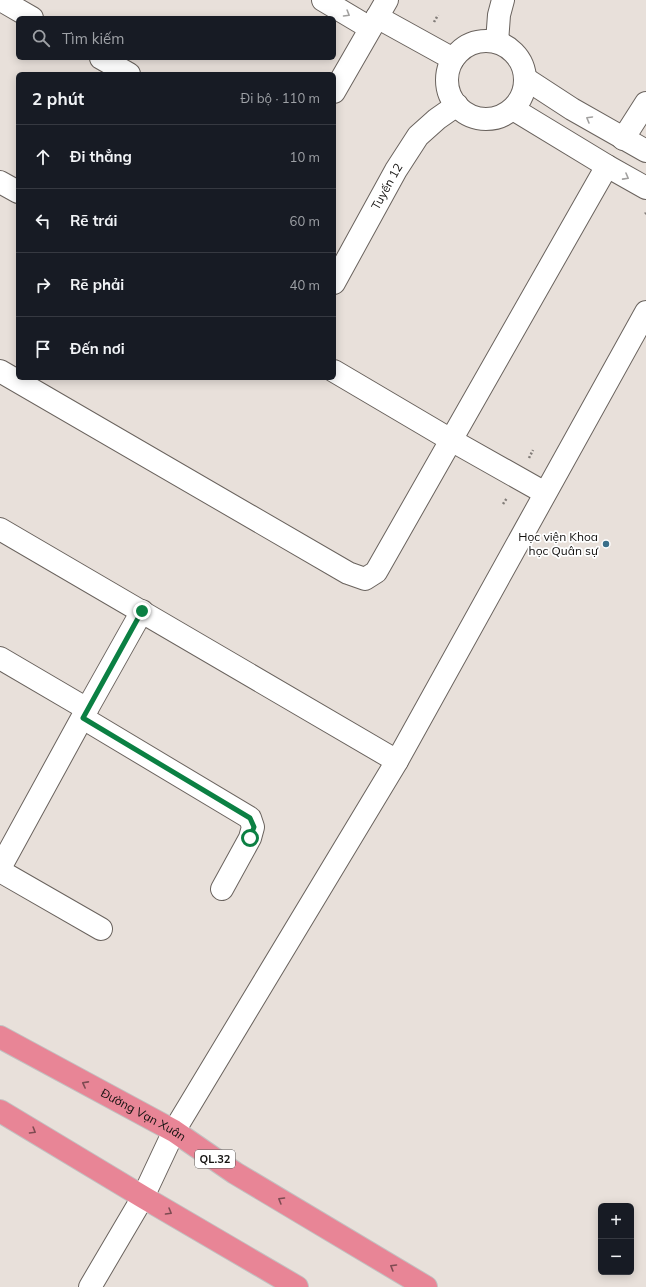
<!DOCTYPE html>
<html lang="vi">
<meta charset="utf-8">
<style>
:root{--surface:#171b24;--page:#20242c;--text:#f1f3f6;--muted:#9ea1a6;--line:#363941}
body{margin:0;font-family:Mulish,sans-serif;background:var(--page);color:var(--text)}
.controls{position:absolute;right:12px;bottom:12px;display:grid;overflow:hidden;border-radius:6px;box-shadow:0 2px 10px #0003}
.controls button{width:36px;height:36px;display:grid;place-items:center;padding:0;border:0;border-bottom:1px solid var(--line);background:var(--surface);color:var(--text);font:20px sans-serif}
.stop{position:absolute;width:12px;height:12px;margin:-9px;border:3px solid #0b8043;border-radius:50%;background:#fff}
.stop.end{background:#0b8043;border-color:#fff;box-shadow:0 1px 4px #0008}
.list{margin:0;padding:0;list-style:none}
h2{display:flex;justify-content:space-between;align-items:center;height:52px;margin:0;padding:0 16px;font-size:17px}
h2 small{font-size:13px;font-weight:400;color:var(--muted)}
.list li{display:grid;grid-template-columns:26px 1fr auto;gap:12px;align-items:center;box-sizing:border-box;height:64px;padding:0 16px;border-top:1px solid var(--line)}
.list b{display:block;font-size:15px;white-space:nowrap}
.list em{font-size:13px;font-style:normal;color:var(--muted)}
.icon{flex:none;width:22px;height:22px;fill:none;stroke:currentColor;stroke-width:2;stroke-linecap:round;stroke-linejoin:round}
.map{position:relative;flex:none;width:646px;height:1287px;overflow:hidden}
.search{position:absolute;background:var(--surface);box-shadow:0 2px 10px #0003;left:16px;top:16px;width:320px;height:44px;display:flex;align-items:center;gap:10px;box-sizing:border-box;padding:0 14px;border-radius:6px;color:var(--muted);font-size:15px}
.panel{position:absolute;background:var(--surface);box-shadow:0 2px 10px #0003;left:16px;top:72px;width:320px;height:308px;border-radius:6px}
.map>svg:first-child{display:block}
</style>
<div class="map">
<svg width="646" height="1287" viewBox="0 0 646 1287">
<rect width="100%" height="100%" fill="#e8e0da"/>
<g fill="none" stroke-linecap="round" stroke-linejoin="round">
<g stroke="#6a635e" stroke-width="24">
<g id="minor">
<polyline points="1,0 32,18"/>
<polyline points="323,0 370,28"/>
<polyline points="377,17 453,59"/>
<circle cx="486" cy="80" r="39"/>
<polyline points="497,42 499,15 503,0"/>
<polyline points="101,58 129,74"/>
<polyline points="526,79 572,109 646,151"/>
<polyline points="334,92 387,0"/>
<polyline points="513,109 607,166 646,188"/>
<polyline points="623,139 646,103"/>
<polyline points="0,182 18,192"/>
<path id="s1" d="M 334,283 L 396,170 L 418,136 L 437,119 L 457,105"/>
<polyline points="0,371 348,573 365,579 376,572 607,166"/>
<polyline points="334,371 451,440 545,493"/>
<polyline points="0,529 397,761"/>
<polyline points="0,658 87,709 142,611"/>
<polyline points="83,718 250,818 253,827 250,838 222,889"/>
<polyline points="0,868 87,709"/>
<polyline points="0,871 101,929"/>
<polyline points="90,1287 143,1197 174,1131 397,761 646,312"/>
</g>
</g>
<g stroke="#c2c1c1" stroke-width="24">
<g id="highway">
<path id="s2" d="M 0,1037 L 174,1131 L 235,1173 L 426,1287"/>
<polyline points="0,1111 143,1197 297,1287"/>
</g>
</g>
<g stroke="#817c78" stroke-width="2.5" stroke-dasharray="2 2" stroke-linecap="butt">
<polyline points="434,22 438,15"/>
<polyline points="645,214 646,213"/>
<polyline points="529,458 533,450"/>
<polyline points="503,504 507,498"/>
</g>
<use href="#minor" stroke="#fff" stroke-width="22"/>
<use href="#highway" stroke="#e88596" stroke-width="22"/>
</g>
<defs><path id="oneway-chevron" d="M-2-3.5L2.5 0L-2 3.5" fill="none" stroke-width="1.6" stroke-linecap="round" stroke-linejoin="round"/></defs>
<g stroke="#a1a09f">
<use href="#oneway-chevron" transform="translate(347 14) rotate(31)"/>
<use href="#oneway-chevron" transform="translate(589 119) rotate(-150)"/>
<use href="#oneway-chevron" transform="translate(626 177) rotate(29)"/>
</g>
<g stroke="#7e4b52">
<use href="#oneway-chevron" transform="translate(85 1084) rotate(-152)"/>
<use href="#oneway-chevron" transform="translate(33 1131) rotate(31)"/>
<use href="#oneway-chevron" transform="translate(281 1200) rotate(-149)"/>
<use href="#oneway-chevron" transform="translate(169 1212) rotate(30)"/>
<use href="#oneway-chevron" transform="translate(393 1267) rotate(-149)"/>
</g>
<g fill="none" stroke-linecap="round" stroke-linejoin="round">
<polyline stroke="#0b8043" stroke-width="5" points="142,611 83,718 250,818 254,827 250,838"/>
</g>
<circle fill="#396f8a" stroke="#fff" stroke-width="1.5" cx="606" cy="544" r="4"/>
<g text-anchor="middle" stroke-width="3.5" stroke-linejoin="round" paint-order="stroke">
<rect fill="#fff" stroke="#5a5857" stroke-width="1" x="195" y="1150" width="40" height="18" rx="3"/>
<g font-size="11" font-weight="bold" fill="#13110f">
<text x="215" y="1163">QL.32</text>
</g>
<g font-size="12" fill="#13110f" stroke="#fff">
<text dy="4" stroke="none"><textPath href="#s1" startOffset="110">Tuyến 12</textPath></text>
<text dy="4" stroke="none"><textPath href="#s2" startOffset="163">Đường Vạn Xuân</textPath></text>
</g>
<g font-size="12" fill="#13110f" stroke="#fff" text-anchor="end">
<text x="598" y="541">Học viện Khoa<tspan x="598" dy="14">học Quân sự</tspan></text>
</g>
</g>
</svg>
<div class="controls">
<button>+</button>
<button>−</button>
</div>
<div class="stop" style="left:250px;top:838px"></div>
<div class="stop end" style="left:142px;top:611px"></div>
<div class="search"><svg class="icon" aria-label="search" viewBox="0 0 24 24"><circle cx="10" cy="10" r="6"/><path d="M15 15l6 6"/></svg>Tìm kiếm</div>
<section class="panel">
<h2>2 phút<small>Đi bộ · 110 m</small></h2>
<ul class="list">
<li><svg class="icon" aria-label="ahead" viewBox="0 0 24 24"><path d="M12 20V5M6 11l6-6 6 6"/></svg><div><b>Đi thẳng</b></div><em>10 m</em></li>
<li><svg class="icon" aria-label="left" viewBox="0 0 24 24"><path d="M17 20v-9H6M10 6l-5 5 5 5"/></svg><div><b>Rẽ trái</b></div><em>60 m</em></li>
<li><svg class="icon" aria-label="right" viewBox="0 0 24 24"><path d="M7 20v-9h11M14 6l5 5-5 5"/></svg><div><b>Rẽ phải</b></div><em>40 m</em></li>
<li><svg class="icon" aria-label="arrive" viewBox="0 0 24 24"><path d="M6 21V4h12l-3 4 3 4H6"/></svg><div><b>Đến nơi</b></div></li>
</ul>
</section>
</div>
